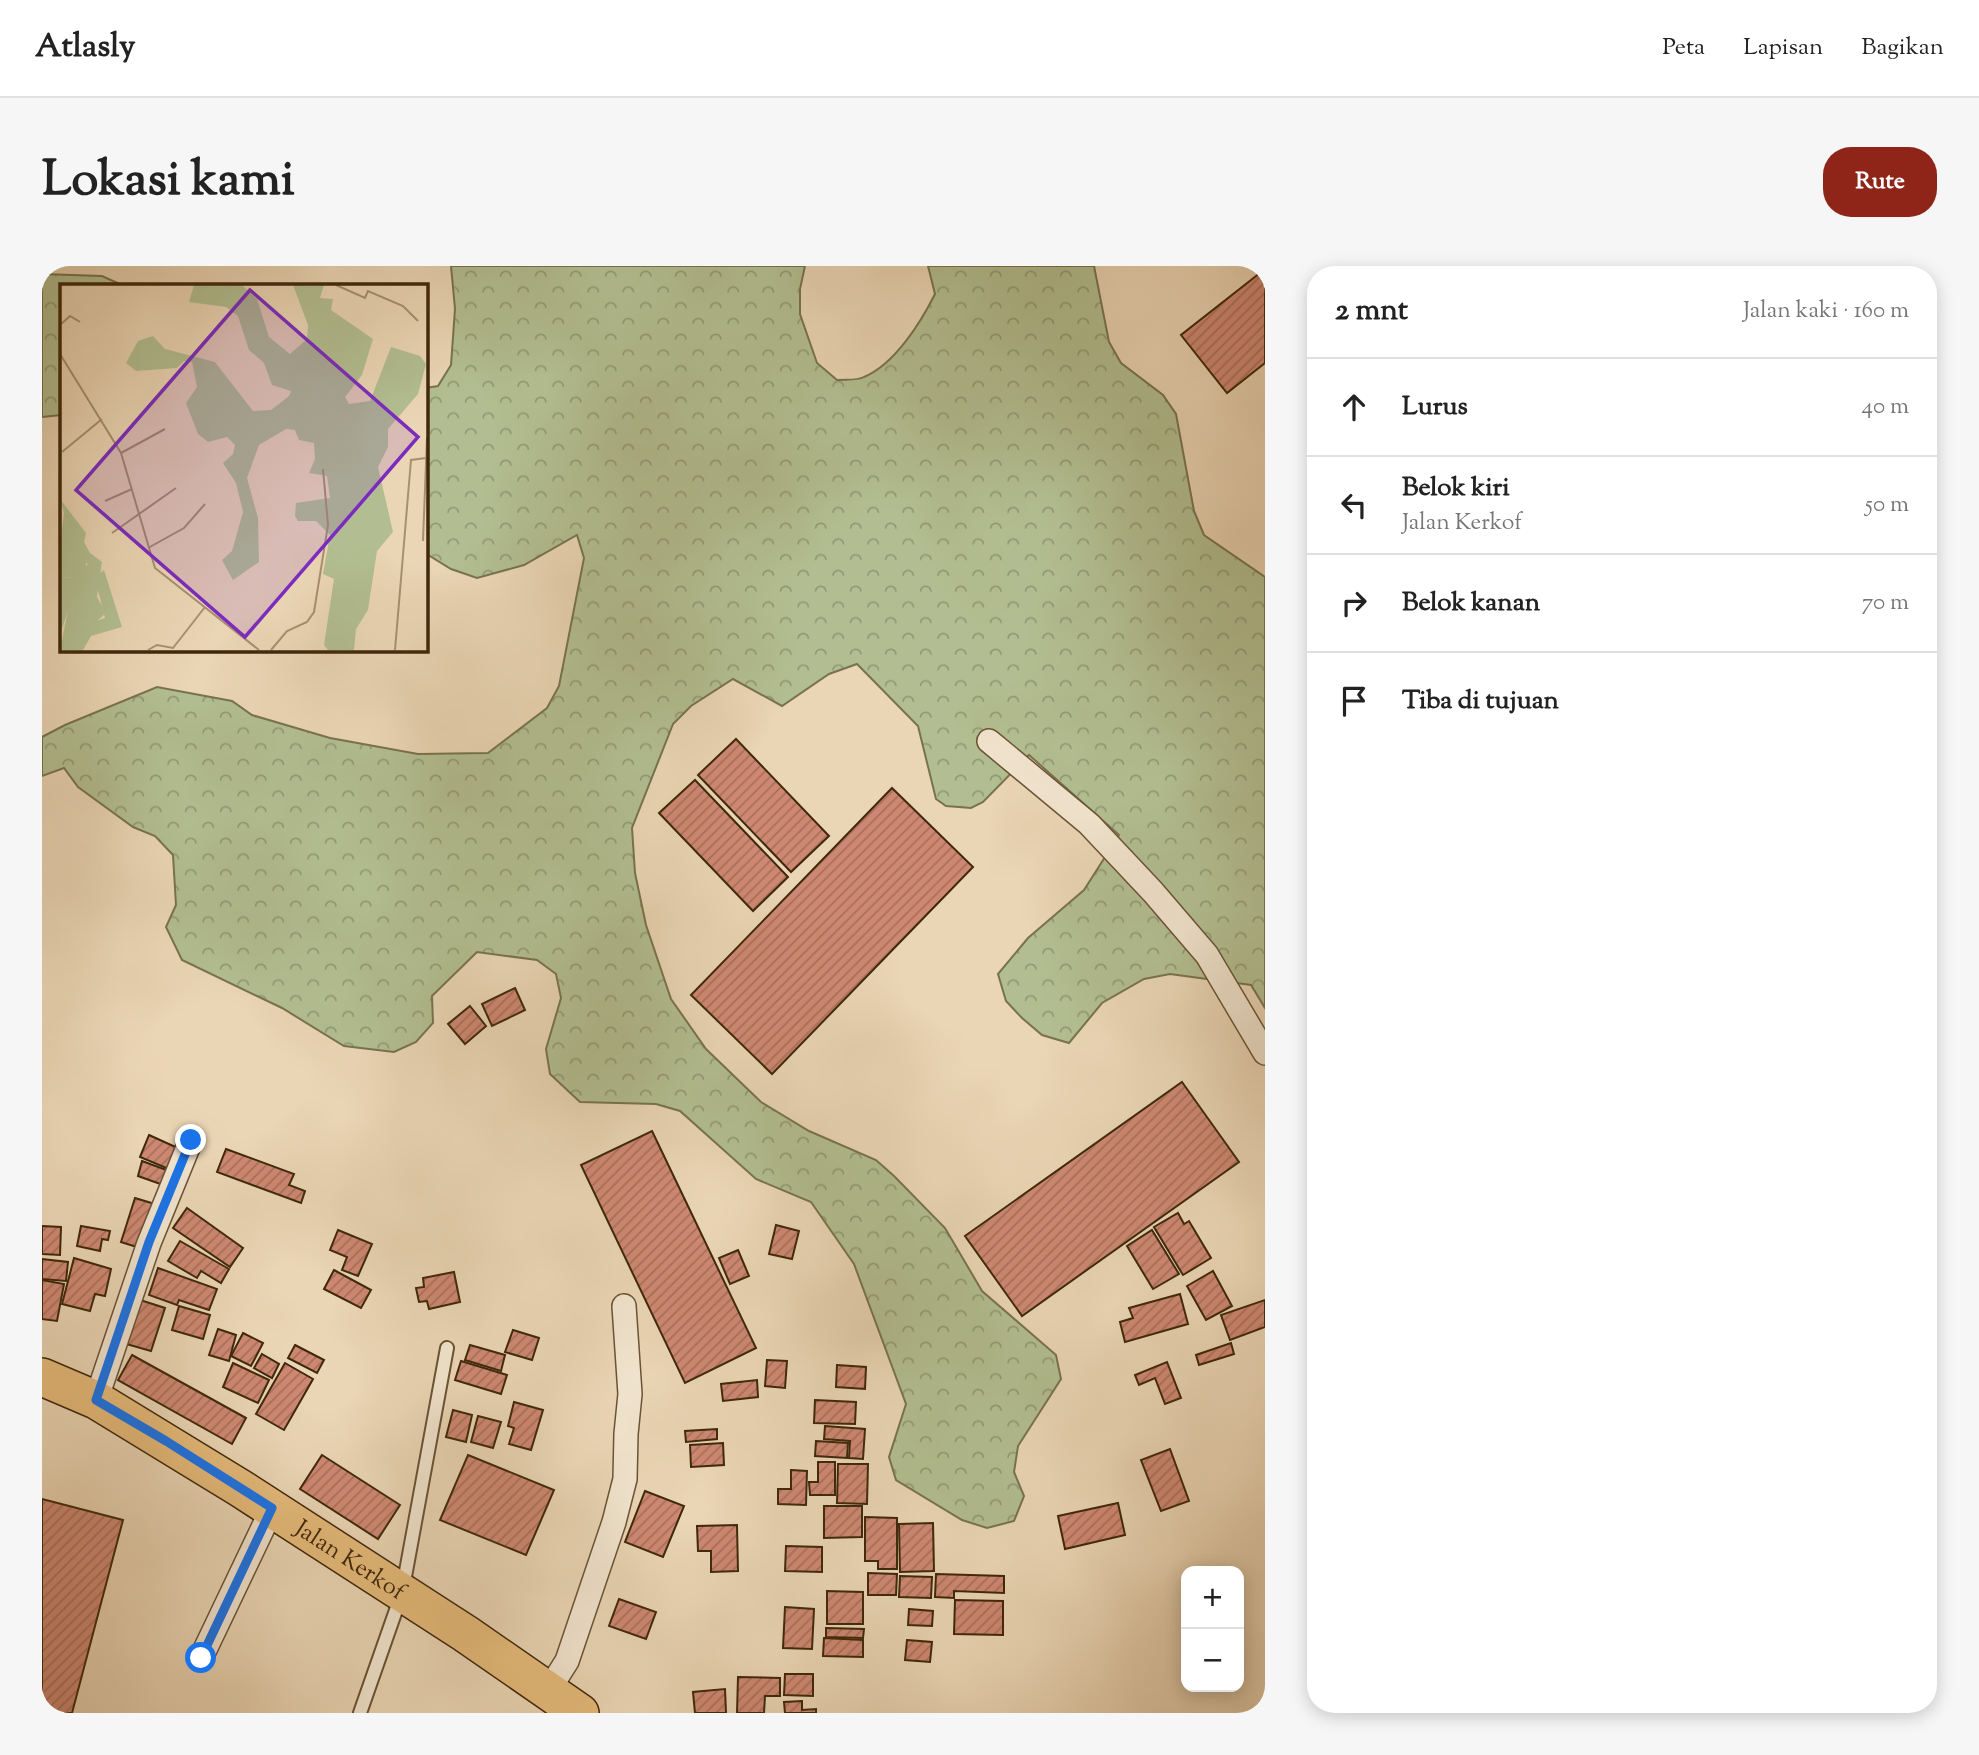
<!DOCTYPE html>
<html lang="id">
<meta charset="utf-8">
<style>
:root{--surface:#fff;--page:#f6f6f6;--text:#222;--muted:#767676;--line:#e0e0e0;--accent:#8f2418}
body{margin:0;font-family:"Sorts Mill Goudy",serif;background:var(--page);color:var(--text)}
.controls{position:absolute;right:21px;bottom:21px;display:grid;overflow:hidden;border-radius:14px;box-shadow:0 4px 18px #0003}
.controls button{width:63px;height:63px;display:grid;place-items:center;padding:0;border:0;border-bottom:2px solid var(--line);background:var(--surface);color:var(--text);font:35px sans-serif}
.stop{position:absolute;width:21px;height:21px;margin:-16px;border:5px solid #1a73e8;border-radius:50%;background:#fff}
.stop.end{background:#1a73e8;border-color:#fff;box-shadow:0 2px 7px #0008}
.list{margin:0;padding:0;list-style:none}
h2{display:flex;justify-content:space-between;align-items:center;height:91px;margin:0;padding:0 28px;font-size:30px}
h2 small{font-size:23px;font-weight:400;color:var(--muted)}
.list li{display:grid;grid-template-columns:46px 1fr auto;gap:21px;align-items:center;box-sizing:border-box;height:98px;padding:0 28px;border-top:2px solid var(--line)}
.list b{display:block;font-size:26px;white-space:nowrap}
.list p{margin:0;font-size:23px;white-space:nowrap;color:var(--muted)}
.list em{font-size:23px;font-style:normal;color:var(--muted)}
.icon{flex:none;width:38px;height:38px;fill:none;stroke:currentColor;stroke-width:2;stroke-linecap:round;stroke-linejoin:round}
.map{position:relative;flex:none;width:1223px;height:1447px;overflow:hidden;border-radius:28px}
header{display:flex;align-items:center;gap:42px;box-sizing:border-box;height:98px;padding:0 35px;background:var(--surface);border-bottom:2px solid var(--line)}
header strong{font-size:33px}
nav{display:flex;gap:38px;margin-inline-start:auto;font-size:24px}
.intro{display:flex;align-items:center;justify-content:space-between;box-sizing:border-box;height:168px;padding:0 42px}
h1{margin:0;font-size:49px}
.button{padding:18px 32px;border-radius:28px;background:var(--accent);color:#fff;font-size:24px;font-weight:700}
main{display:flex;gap:42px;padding:0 42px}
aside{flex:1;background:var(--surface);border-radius:28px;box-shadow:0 4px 18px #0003}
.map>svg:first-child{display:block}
</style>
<header>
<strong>Atlasly</strong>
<nav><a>Peta</a><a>Lapisan</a><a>Bagikan</a></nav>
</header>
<div class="intro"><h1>Lokasi kami</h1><a class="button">Rute</a></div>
<main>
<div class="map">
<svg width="1223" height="1447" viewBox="0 0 1223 1447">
<defs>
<pattern id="forest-crowns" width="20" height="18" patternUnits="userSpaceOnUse" patternTransform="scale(1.75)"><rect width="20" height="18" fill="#b2be91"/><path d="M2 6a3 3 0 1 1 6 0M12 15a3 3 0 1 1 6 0" fill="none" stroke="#929a75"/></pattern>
<pattern id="building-hatch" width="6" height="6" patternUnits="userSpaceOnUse" patternTransform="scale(1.75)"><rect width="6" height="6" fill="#ce8872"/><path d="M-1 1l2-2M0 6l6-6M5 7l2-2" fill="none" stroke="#a96f5c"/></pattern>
</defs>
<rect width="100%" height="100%" fill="#ead5b4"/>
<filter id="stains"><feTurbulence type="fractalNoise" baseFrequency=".00286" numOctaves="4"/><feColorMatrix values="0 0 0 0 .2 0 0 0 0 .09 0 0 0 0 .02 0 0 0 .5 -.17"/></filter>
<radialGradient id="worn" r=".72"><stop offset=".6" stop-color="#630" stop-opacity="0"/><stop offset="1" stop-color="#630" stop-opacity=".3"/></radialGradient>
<g fill="url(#forest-crowns)" stroke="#78734e" stroke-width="2">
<path d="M 409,0 L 763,0 L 758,23 L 758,48 L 775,97 L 795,114 C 803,113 815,115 822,111 C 853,98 879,56 893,28 L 886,0 L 1052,0 L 1067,76 L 1079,97 L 1121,129 L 1134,148 L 1152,245 L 1162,269 L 1223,311 L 1223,742 L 1209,719 L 1128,708 L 1102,713 L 1060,737 L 1027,777 L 1000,769 L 980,752 L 964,735 L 956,708 L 986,672 L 1042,624 L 1077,569 L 987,489 L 941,536 L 929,542 L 904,540 L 894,533 L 876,460 L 815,398 L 787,408 L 740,440 L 691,413 L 649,440 L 631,458 L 590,562 L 593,607 L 604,659 L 629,733 L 664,783 L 719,836 L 767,865 L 834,894 L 852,910 L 903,962 L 940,1025 L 1014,1089 L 1019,1113 L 976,1180 L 972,1206 L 982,1230 L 972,1255 L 945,1262 L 920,1254 L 854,1214 L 847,1191 L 864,1138 L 812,998 L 769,936 L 714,913 L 638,845 L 614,838 L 538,836 L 508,808 L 504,783 L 519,732 L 514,708 L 495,694 L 435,686 L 390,730 L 391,757 L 374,776 L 352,786 L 302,780 L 240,742 L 140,694 L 124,661 L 134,639 L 131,589 L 113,570 L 91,561 L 36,521 L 22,502 L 0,510 L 0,471 L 23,459 L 115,421 L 190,435 L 210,449 L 288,472 L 376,488 L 446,487 L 505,442 L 517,420 L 542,292 L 535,269 L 482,299 L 435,312 L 409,303 L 383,287 L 383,122 L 396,120 L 409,99 L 413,43 Z"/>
<polygon points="0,8 60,10 80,19 19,19 19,149 0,151"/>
</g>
<g fill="url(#building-hatch)" stroke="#3f280b" stroke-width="2">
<polygon points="1223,3 1223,97 1185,127 1139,69"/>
<polygon points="694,473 787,570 749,606 656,509"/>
<polygon points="653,514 746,611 711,645 617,547"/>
<polygon points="850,522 931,601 730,808 649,729"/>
<polygon points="473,722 483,744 450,760 440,738"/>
<polygon points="428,740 444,760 423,778 406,758"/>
<polygon points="1140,816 1197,896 980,1050 923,970"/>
<polygon points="610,865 714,1082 643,1117 539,899"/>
<polygon points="107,869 138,883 129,904 98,891"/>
<polygon points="184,883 252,908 247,919 263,925 259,937 175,906"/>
<polygon points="100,895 130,906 124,920 96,910"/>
<polygon points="93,932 116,939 101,983 79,976"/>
<polygon points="145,942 201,982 188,1001 131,962"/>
<polygon points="1136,947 1142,958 1147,955 1169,992 1141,1009 1112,961"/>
<polygon points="734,959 757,965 750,993 727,988"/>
<polygon points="0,960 19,961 18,989 0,988"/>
<polygon points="39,960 68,965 66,974 60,973 58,985 35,980"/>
<polygon points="296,964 330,978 316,1010 300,1004 305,991 288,984"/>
<polygon points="1110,964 1137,1008 1111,1023 1085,980"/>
<polygon points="138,975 187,1003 179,1017 159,1005 155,1012 126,995"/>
<polygon points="696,984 707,1010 688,1018 677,992"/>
<polygon points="32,992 69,1003 63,1030 53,1028 48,1045 20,1038"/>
<polygon points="0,993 26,996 24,1015 0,1013"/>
<polygon points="116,1002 175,1023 167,1044 137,1034 135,1039 107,1029"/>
<polygon points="292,1004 329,1024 319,1042 282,1023"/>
<polygon points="1171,1005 1190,1040 1164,1054 1145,1020"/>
<polygon points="412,1006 418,1036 387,1043 385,1035 377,1036 374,1022 382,1021 381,1012"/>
<polygon points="0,1014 22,1018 15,1055 0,1053"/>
<polygon points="1138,1028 1146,1058 1083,1076 1078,1056 1091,1052 1087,1042"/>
<polygon points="95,1033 123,1042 109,1085 81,1077"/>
<polygon points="1223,1034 1223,1061 1188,1074 1179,1049"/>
<polygon points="137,1040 168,1049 161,1073 130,1064"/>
<polygon points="176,1063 194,1069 187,1095 167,1089"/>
<polygon points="471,1064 497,1072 490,1094 463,1086"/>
<polygon points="201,1067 221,1077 209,1100 189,1090"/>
<polygon points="1189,1077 1192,1088 1157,1099 1154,1089"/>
<polygon points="253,1079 282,1094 275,1107 246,1092"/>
<polygon points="428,1079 463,1089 459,1105 423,1094"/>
<polygon points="220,1088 237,1098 230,1112 212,1102"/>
<polygon points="90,1089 204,1152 190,1178 76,1114"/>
<polygon points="725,1094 745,1095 743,1122 723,1120"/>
<polygon points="419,1095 465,1109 459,1128 413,1114"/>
<polygon points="1125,1096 1139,1132 1123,1138 1113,1112 1097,1119 1093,1109"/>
<polygon points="191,1097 227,1114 216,1137 181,1121"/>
<polygon points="243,1097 271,1113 242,1164 214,1148"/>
<polygon points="795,1099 824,1101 823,1123 794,1121"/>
<polygon points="715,1114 716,1131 681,1135 679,1118"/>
<polygon points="773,1134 814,1136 813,1158 772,1157"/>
<polygon points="472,1136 501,1144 489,1184 467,1178 472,1162 466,1160"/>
<polygon points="411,1144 430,1149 424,1176 404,1171"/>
<polygon points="436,1150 459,1156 451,1182 429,1176"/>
<polygon points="783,1160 823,1163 821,1193 807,1192 808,1175 782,1173"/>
<polygon points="675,1163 675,1173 644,1176 643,1165"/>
<polygon points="774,1175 806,1177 805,1192 773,1190"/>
<polygon points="681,1177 682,1199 649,1201 648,1179"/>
<polygon points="1128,1183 1147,1235 1119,1245 1099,1194"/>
<polygon points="280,1189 358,1239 336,1273 258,1223"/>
<polygon points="426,1189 512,1224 484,1289 398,1254"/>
<polygon points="776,1196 793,1196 793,1229 768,1229 767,1216 776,1216"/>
<polygon points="796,1198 826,1198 825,1238 795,1237"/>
<polygon points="749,1204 765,1205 764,1239 736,1238 736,1223 749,1223"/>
<polygon points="603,1225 642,1240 621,1291 583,1276"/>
<polygon points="0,1233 81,1254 30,1447 0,1447"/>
<polygon points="1076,1237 1083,1269 1023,1283 1016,1250"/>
<polygon points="782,1240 820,1240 820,1271 782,1272"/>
<polygon points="823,1251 855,1252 855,1303 836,1303 836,1295 823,1295"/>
<polygon points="891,1257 892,1305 858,1306 857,1258"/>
<polygon points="695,1259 696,1305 669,1306 669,1285 656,1285 655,1260"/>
<polygon points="744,1280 780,1281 780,1306 743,1305"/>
<polygon points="826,1307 855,1308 854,1329 826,1329"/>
<polygon points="894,1308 962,1310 962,1327 912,1325 912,1332 893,1331"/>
<polygon points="858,1310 890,1311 889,1332 857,1331"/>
<polygon points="785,1325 821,1326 821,1358 785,1358"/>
<polygon points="577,1333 614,1346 604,1373 567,1360"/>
<polygon points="913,1334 961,1335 961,1369 912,1368"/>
<polygon points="743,1341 772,1343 770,1383 741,1382"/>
<polygon points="867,1343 891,1345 890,1360 866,1359"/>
<polygon points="784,1362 822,1363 821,1372 784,1371"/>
<polygon points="782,1372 821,1374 821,1391 781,1390"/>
<polygon points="865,1374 890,1376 888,1396 863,1394"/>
<polygon points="743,1408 771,1408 771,1430 742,1429"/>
<polygon points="696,1411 738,1412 738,1430 723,1430 722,1447 695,1447"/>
<polygon points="683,1423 684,1447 653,1447 651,1426"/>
<polygon points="760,1435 760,1444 774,1443 774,1447 743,1447 742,1436"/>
</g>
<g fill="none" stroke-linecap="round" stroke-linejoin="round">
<g stroke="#6a5335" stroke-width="16">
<polyline id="service" points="318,1447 360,1327 405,1082"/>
</g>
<g stroke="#6a5335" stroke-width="26">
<g id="minor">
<polyline points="947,475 1047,558 1111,626 1165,689 1223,787"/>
<polyline points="54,1134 107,977 149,874"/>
<polyline points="159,1392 230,1243"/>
<polyline points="506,1425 525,1395 572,1256 583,1213 584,1168 588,1128 582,1040"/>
</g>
</g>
<g stroke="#3f280b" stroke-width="40">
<g id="primary">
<path id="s1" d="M 0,1111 L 54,1134 L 198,1222 L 424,1368 L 538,1447"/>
</g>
</g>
<use href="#service" stroke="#f1e4ce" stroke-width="12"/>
<use href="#minor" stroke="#f1e4ce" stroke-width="23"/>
<use href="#primary" stroke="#e5ba7a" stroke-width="37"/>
</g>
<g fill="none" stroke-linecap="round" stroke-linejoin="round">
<polyline stroke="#1a73e8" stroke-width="9" points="149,874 107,976 54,1134 124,1175 230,1242 159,1392"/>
</g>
<g text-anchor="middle" stroke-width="7" stroke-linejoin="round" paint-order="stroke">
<g font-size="24" fill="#3f280b" stroke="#f1e4ce">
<text dy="8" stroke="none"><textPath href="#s1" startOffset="359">Jalan Kerkof</textPath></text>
</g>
</g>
<g transform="translate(18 18)">
<rect width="368" height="368" fill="#ead5b4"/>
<path d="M 0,215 L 26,249 L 24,258 L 30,269 L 42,278 L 37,313 L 46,329 L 34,340 L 25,341 L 8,327 L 0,350 L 0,294 L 15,293 L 28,280 L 0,262 L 4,229 Z" fill="#b2be91"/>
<path d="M 134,1 L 182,1 L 197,15 L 209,53 L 230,70 L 247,55 L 248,41 L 233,1 L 264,1 L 260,14 L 273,15 L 271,26 L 313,55 L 302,91 L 285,113 L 289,120 L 310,117 L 331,63 L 360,72 L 366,80 L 358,110 L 328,145 L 328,163 L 318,183 L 333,248 L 317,267 L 308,326 L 296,345 L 294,366 L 268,366 L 264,361 L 274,295 L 263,290 L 270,251 L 256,237 L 238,237 L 235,232 L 236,219 L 270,214 L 267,192 L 249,189 L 255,175 L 254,159 L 239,156 L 235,146 L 226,145 L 199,161 L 187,194 L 198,234 L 199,278 L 173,296 L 162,276 L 172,267 L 183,228 L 176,199 L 163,179 L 173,170 L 175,161 L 167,153 L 148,158 L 138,150 L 126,119 L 137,103 L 132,78 L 124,77 L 117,84 L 76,87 L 66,79 L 78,57 L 93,52 L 105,65 L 155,78 L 193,127 L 211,126 L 229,112 L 231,107 L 212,101 L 204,79 L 189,66 L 178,32 L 166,23 L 129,18 ZM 0,262 L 26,275 L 26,284 L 15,293 L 0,294 ZM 44,286 L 62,343 L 31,352 L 23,366 L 0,366 L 8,326 L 25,341 L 45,334 L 35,294 Z" fill="#b2be91"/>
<path fill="none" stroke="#a69070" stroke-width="2" d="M 276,1 L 305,14 L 308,7 L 343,22 L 358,37M 0,41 L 10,32 L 20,38M 0,70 L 61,169 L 95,284 L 199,366M 2,168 L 42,135M 61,169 L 105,145M 45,217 L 72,205M 52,249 L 116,204M 363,257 L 367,153M 88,264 L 124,244 L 145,220M 88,366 L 97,361 L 113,364 L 145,323M 211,366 L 227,347 L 247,338 L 254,328 L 268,241 L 263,185M 335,366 L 351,176 L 366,174"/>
<path fill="#7b2cbf" fill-opacity="0.15" stroke="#7b2cbf" stroke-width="3.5" d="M 190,6 L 358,153 L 185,353 L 16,206 Z"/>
<rect width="368" height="368" fill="none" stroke="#3f280b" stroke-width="3.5"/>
</g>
<rect width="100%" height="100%" filter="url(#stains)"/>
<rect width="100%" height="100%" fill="url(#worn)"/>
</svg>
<div class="controls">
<button>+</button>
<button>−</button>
</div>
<div class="stop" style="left:159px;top:1392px"></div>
<div class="stop end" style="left:149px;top:874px"></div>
</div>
<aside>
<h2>2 mnt<small>Jalan kaki · 160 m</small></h2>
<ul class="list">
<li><svg class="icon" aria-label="ahead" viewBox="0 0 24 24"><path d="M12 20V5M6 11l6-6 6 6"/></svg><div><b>Lurus</b></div><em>40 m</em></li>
<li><svg class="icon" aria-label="left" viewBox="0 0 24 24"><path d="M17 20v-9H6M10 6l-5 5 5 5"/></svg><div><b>Belok kiri</b><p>Jalan Kerkof</p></div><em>50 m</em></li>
<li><svg class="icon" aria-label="right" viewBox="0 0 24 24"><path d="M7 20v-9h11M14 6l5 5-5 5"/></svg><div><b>Belok kanan</b></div><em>70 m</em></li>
<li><svg class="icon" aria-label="arrive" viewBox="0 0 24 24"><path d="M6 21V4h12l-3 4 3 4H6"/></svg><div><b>Tiba di tujuan</b></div></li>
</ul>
</aside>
</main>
